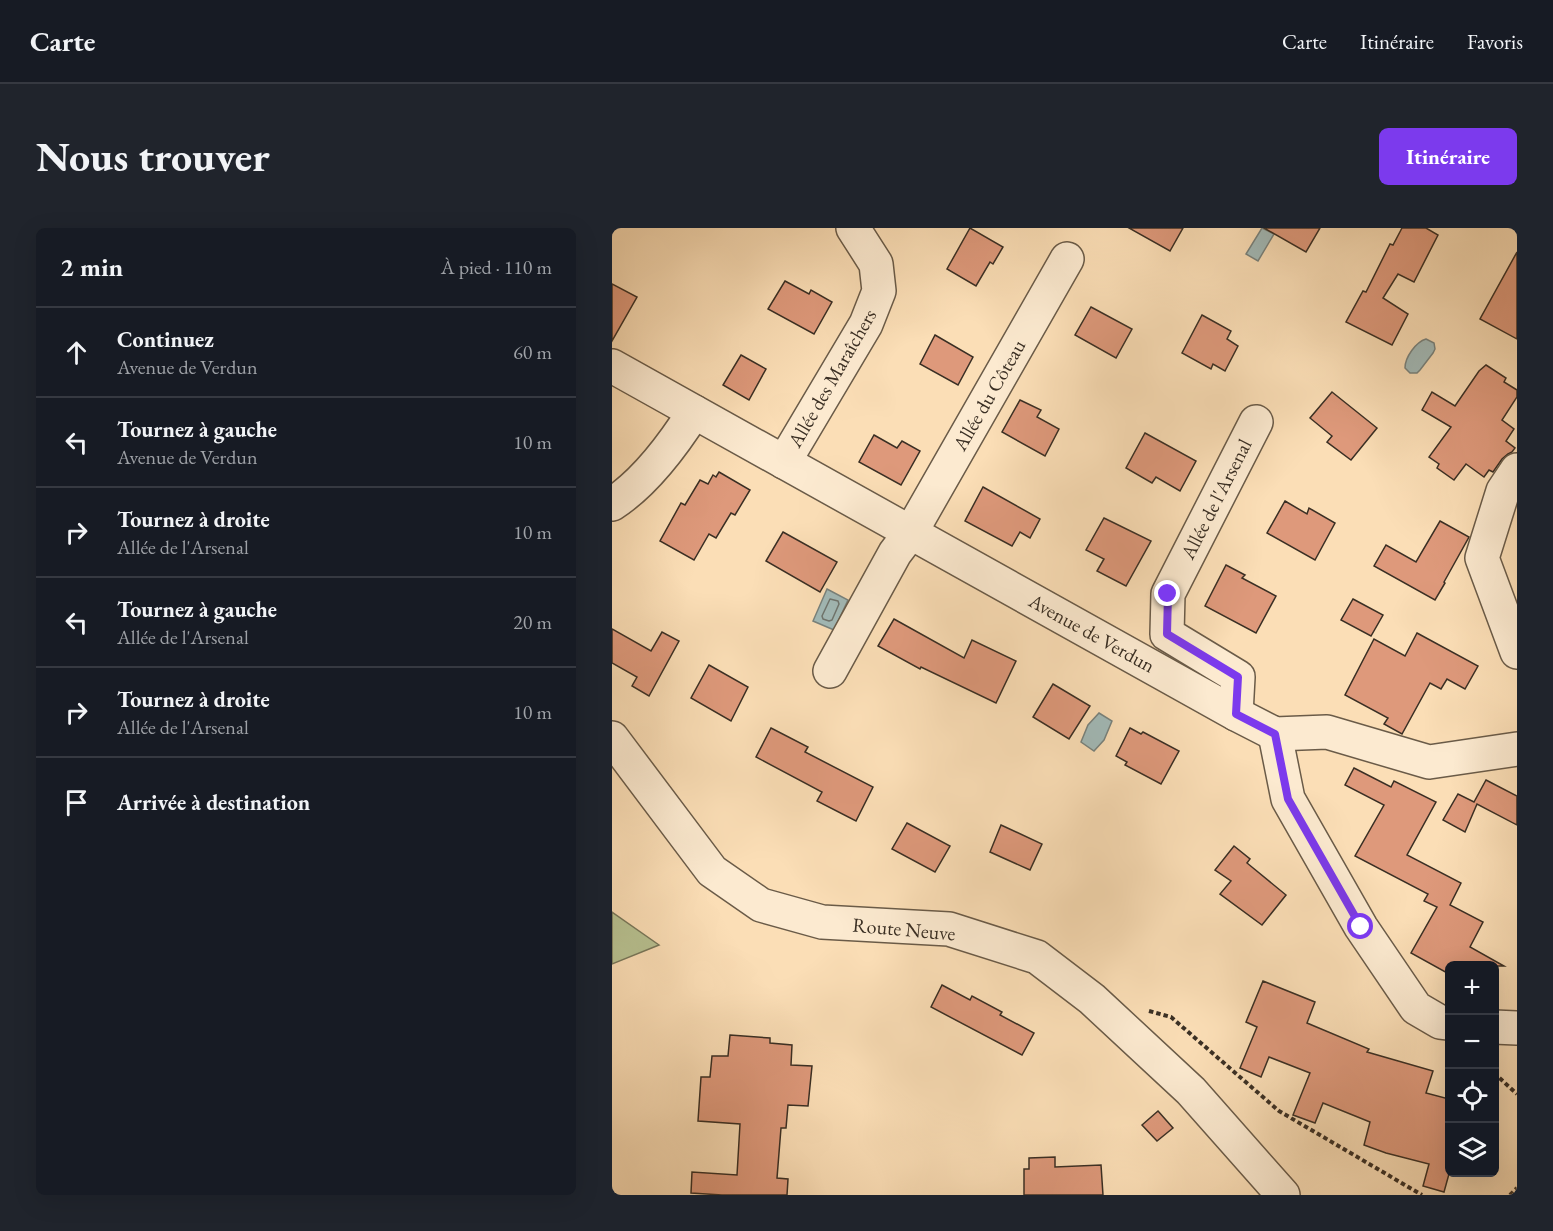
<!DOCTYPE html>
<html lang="fr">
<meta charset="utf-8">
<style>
:root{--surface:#171b24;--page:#20242c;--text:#f1f3f6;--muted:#9ea1a6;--line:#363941;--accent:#7c3aed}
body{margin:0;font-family:"EB Garamond",serif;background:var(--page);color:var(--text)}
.controls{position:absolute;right:18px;bottom:18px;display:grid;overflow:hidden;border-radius:9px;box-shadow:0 6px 24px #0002}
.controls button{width:54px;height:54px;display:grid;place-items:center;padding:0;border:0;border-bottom:2px solid var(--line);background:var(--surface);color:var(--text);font:30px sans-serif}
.stop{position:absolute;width:18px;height:18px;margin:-14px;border:4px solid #7c3aed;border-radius:50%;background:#fff}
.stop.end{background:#7c3aed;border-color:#fff;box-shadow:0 2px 6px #0008}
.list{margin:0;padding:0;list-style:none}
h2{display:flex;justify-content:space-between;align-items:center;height:78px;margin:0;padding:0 24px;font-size:26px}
h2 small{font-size:20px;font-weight:400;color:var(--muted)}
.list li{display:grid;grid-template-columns:39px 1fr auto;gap:18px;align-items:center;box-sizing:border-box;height:90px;padding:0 24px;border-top:2px solid var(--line)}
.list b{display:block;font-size:22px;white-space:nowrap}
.list p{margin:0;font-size:20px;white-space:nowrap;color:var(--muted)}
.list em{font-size:20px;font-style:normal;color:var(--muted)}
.icon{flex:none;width:33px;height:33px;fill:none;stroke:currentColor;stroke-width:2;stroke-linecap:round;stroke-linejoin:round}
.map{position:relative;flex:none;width:905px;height:967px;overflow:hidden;border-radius:9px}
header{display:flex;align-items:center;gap:36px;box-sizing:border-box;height:84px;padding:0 30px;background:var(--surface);border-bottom:2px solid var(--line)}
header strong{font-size:28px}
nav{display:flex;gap:33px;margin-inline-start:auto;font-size:21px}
.intro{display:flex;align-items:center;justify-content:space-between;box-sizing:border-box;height:144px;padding:0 36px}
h1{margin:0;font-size:42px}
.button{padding:15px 27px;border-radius:9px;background:var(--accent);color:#fff;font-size:21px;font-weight:700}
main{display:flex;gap:36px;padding:0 36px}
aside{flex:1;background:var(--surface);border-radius:9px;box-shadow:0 6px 24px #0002}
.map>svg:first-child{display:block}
</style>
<header>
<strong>Carte</strong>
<nav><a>Carte</a><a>Itinéraire</a><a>Favoris</a></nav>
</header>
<div class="intro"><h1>Nous trouver</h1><a class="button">Itinéraire</a></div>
<main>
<aside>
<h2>2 min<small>À pied · 110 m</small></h2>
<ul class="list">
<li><svg class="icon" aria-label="ahead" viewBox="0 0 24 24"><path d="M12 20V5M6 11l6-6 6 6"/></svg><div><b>Continuez</b><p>Avenue de Verdun</p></div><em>60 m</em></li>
<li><svg class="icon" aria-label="left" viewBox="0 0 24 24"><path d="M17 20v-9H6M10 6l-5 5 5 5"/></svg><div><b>Tournez à gauche</b><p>Avenue de Verdun</p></div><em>10 m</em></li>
<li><svg class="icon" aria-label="right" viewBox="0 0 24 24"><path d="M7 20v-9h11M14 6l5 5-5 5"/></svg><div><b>Tournez à droite</b><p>Allée de l'Arsenal</p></div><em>10 m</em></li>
<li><svg class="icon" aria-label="left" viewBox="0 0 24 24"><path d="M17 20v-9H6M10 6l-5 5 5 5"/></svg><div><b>Tournez à gauche</b><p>Allée de l'Arsenal</p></div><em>20 m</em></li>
<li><svg class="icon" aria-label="right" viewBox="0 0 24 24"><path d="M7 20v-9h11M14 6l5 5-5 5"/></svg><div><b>Tournez à droite</b><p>Allée de l'Arsenal</p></div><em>10 m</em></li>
<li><svg class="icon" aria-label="arrive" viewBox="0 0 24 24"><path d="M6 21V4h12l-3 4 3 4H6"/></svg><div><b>Arrivée à destination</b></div></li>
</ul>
</aside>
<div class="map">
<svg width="905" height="967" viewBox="0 0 905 967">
<rect width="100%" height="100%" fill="#fbdeb6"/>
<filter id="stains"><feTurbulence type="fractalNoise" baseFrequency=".00333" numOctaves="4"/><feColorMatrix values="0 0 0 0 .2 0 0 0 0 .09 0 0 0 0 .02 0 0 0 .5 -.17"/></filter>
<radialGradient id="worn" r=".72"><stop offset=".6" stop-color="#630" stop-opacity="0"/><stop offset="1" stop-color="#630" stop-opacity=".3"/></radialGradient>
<polygon fill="#b8c292" stroke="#79785b" stroke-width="1.5" points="0,684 47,717 0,736"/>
<g fill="#a2bab8" stroke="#78827d" stroke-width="1.5">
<polygon points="650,0 662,6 646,33 634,26"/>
<path d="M 814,111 L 822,115 L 823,121 L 821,125 L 808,142 L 805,145 L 798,145 L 793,140 C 793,129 804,114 814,111 Z"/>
<polygon points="215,361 236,372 222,402 201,393"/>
<polygon points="487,485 500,493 492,512 482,523 469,514 476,497"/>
</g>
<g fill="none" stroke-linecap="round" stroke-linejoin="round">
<polygon stroke="#6e746e" stroke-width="1.5" points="218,371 226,373 227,376 220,392 217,393 211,391 210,388"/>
</g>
<g fill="#de997b" stroke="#3a2f24" stroke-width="1.5">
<polygon points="358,0 391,19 381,36 378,34 364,58 335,41"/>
<polygon points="517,0 571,0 558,23"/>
<polygon points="652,0 708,0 694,24"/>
<polygon points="790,0 814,0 826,7 802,54 786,46 771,70 796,86 780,117 734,94 751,63 754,64 778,16 781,17"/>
<polygon points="905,24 905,111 868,91"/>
<polygon points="173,53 197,66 199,62 220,74 202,106 156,81"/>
<polygon points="0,56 25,69 0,113"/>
<polygon points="479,79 520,101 504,130 463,107"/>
<polygon points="590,87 619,103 615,111 626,118 613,143 601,136 599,141 570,125"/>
<polygon points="323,107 361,129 346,157 308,136"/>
<polygon points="129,127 154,141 137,172 111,157"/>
<polygon points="874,137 894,150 892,154 905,162 905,169 890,192 902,201 894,213 903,220 900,224 896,226 890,231 881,244 877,242 872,249 854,236 842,252 825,240 827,236 817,229 839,199 810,182 820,164 843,178 867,143"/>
<polygon points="720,164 765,200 739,232 715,214 720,208 698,190"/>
<polygon points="408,172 429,182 425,189 447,201 433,228 390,204"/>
<polygon points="533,205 584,233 568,263 544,249 540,255 514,240"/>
<polygon points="262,207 285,220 290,213 308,223 289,257 247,234"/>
<polygon points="107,244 138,262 123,287 119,285 104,310 97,306 82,332 48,313 69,275 73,277 88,252 96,256 101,247 104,249"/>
<polygon points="371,259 428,291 418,310 408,304 400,318 353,293"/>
<polygon points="673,273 695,286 697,280 723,295 703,332 655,305"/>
<polygon points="492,290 539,313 514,358 485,343 492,331 474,322"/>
<polygon points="828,293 857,309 832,354 833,355 823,372 762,338 774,317 804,334"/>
<polygon points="171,304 225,334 208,364 154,333"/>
<polygon points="614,337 633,347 630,350 664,368 644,405 593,378"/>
<polygon points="741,371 771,387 759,408 729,392"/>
<polygon points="282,391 352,430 360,412 404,433 384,475 309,439 308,441 266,418"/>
<polygon points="0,401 39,423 50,404 67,413 37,468 20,458 25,449 0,435"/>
<polygon points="805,405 866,438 853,461 835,451 829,461 818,455 790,506 772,496 776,490 733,467 762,411 793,428"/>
<polygon points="97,437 136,459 119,493 79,470"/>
<polygon points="441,456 478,478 457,511 421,489"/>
<polygon points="159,500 196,519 193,524 261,559 244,593 205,573 210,564 144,529"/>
<polygon points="518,500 529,506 531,504 567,523 549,556 513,537 515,534 504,528"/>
<polygon points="742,540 779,559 782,553 824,574 795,627 849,655 838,677 871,694 858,719 892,738 837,738 837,746 799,725 825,679 812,673 816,666 743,628 772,577 733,557"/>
<polygon points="874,552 905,568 905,597 865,576 853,604 831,592 846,566 862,574"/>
<polygon points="295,595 338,618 323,644 280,621"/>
<polygon points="389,597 430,616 418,642 378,624"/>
<polygon points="622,618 638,631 635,635 674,667 650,697 608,666 619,653 603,642"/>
<polygon points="651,753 703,774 695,795 757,821 755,824 821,843 814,865 837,871 837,946 832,964 811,958 817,936 774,925 752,917 758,894 711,875 703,895 681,887 698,845 657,829 649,849 628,840 645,799 634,794"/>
<polygon points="330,757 358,772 360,768 390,784 388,787 422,805 410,827 319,779"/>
<polygon points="118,807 158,810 158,815 180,817 179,837 200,838 196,878 176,877 174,900 169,900 165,950 176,951 175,967 110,967 79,965 80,944 125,947 128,896 86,893 89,849 98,849 100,828 116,828"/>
<polygon points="546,883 561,900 545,913 530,897"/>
<polygon points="443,929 443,939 489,937 491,967 412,967 412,941 417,941 417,930"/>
</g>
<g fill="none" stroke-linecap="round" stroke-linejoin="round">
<g stroke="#6a5b48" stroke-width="36">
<g id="minor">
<polyline points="0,138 624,486 663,506 715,504 817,534 905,521"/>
<polyline points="172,234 254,96 267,63 264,36 241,0"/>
<polyline points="905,242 891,263 870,330 905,424"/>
<path d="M 0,276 C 33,255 61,217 82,184"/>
<polyline points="218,443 283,325 299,304 455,31"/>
<polyline points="624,486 626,449 555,406 556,366 644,194"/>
<polyline points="663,506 676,571 749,699 804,780 828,794 837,795"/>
<polyline points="0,510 100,643 149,677 210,694 337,701 425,729 480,771 579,863 671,967"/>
<polyline points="882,799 905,800"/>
</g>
</g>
<g stroke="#3a2f24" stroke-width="4" stroke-dasharray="4.5 3" stroke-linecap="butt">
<polyline points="537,783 559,789 667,883 810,967"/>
<polyline points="882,845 905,866"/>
<polyline points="898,967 905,960"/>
</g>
<use href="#minor" stroke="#fcead0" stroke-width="33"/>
</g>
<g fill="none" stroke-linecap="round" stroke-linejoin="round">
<polyline stroke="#7c3aed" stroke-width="8" points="556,366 555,406 626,449 624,486 663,506 676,571 749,699"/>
</g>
<g text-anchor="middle" stroke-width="6" stroke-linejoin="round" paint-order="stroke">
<g font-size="20" fill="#3a2f24" stroke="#fcead0">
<text transform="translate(220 150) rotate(-60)" y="7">Allée des Maraîchers</text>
<text transform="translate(377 167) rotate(-60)" y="7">Allée du Côteau</text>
<text transform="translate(604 271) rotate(-63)" y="7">Allée de l'Arsenal</text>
<text transform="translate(480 405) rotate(29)" y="7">Avenue de Verdun</text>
<text transform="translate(292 701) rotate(5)" y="7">Route Neuve</text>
</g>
</g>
<rect width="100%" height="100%" filter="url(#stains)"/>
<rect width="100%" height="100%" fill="url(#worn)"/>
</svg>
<div class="controls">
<button>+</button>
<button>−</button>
<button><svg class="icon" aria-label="locate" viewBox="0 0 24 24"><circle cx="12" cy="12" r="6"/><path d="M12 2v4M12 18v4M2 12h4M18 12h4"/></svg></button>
<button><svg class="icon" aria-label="layers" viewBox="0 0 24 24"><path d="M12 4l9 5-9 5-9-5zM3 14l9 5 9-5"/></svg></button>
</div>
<div class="stop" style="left:749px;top:699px"></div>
<div class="stop end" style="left:556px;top:366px"></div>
</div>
</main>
